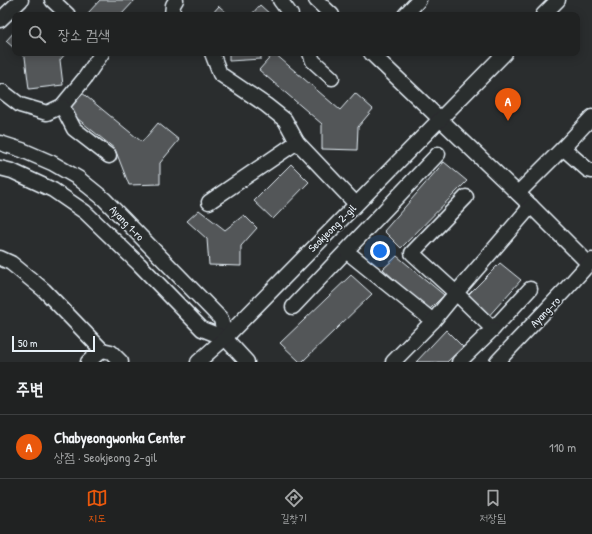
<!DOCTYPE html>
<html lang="ko">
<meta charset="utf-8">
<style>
:root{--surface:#202222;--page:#282a2a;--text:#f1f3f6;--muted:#a2a4a5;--line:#3d3f40;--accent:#ea580c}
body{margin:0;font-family:"Patrick Hand","Poor Story",sans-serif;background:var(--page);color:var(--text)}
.scale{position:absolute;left:12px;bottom:10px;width:83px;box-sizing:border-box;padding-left:4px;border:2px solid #e8f1f8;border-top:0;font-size:11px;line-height:14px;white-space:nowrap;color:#e8f1f8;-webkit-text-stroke:3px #2a2d2e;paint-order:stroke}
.you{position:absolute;left:380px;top:251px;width:14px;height:14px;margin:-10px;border:3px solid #fff;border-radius:50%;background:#1a73e8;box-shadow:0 0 0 6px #1a73e833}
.badge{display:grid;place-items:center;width:26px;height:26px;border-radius:50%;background:var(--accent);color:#fff;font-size:13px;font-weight:700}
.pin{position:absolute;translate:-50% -33px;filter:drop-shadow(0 1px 2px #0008)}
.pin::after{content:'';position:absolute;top:21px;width:14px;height:12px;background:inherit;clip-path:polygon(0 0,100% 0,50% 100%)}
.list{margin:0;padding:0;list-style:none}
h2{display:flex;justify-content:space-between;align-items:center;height:52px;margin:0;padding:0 16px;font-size:17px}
h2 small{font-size:13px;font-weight:400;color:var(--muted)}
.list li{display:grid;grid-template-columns:26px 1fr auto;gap:12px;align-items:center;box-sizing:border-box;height:64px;padding:0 16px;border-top:1px solid var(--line)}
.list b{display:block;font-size:15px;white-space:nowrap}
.list p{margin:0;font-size:13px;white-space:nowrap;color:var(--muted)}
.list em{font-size:13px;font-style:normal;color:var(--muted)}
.icon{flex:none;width:22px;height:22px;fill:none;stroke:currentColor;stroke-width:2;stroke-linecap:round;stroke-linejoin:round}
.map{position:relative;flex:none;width:592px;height:362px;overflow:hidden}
.search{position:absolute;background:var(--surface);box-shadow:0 2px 10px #0003;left:12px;right:12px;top:12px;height:44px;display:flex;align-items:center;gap:10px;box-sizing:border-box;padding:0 14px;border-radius:8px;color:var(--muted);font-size:15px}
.sheet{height:116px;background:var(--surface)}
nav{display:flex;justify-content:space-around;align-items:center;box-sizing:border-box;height:56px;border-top:1px solid var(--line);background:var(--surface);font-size:11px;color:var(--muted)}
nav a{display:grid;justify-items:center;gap:2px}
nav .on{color:var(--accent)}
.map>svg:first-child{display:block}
</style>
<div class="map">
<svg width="592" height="362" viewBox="0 0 592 362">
<rect width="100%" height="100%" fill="#2a2d2e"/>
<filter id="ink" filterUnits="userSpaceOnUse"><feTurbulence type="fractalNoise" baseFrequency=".025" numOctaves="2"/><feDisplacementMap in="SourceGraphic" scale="8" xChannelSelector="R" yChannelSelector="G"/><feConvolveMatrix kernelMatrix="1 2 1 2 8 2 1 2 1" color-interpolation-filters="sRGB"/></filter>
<g filter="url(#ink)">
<g fill="#535759" stroke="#e8f1f8">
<polygon points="100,0 135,0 121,15 90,15 88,13"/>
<polygon points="260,5 271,15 251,15"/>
<polygon points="219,6 229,15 211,15"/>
<polygon points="15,31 15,49 6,41"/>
<polygon points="20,53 66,53 60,60 63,85 29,89 25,57"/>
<polygon points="229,53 261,53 261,59 229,61"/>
<polygon points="274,53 340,110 355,93 373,109 358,127 357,150 322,149 322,124 259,70"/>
<polygon points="81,92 142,142 158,123 179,140 160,163 160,184 129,185 115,149 67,110"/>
<polygon points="444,162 467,181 401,248 384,231"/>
<polygon points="291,164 309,182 273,219 254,201"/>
<polygon points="199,210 225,230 244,215 257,228 241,246 241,266 209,265 207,239 187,221"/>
<polygon points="397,256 444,295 428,311 383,269"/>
<polygon points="500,263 521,280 486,319 464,299"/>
<polygon points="351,275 372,294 302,362 300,362 280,343"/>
<polygon points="446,330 463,347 447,362 416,362"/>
</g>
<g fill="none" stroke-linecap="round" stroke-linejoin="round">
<g stroke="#e8f1f8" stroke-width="17">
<g id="minor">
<polyline points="52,0 68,15"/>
<polyline points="280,0 291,15"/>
<polyline points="316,0 332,15"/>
<polyline points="172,15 173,5 176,0"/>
<polyline points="405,15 419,0"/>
<polyline points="543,15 558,0"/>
<polyline points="0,20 21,0"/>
<polyline points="212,53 220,74 266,105 285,120 297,142"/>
<polyline points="310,53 313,61 332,78"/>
<polyline points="371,53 531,206 589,264"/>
<polyline points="3,92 20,105 47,113 62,106 85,78 102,53"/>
<polyline points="62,106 74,129 109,156"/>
<polyline points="0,143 22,150 52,163 78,178 104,199 221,319 225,338"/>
<polyline points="563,148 588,170 592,171"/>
<polyline points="0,168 12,171 53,190 85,212 139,264 202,329 225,338 247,362"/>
<polyline points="518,193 563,148 592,117"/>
<polyline points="466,197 412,253 456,293 531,206"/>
<polyline points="209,202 297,142 356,204"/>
<polyline points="0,258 11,263 44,290 102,350"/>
<polyline points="293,307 346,251"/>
<polyline points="433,321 346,251 438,154"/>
<polyline points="102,350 111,352 121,362"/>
<polyline points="88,362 102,350"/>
<polyline points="198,362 225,338 505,53"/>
<polyline points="393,362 433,321 456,293 493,329 530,289"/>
<polyline points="459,362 493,329"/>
<polyline points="497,362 566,289 592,260"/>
</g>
</g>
<use href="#minor" stroke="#2a2d2e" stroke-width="14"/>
</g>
</g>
<g text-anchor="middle" stroke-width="3.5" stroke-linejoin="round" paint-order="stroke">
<g font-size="11" fill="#e8f1f8" stroke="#2a2d2e">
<text transform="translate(127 223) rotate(46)" y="4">Ayang 1-ro</text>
<text transform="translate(332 228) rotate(-45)" y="4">Seokjeong 2-gil</text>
<text transform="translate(545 312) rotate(-46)" y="4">Ayang-ro</text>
</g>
</g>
</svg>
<div class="scale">50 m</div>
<div class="you"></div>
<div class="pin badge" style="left:508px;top:121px">A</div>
<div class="search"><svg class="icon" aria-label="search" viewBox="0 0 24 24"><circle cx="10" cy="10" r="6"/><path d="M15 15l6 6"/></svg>장소 검색</div>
</div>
<section class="sheet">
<h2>주변<small></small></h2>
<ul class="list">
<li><span class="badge">A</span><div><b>Chabyeongwonka Center</b><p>상점 · Seokjeong 2-gil</p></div><em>110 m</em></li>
</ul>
</section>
<nav>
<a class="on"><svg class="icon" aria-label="map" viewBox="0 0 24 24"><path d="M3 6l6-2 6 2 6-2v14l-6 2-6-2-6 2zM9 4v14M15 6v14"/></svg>지도</a>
<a><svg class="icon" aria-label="directions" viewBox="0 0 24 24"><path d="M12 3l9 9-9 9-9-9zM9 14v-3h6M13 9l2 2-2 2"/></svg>길찾기</a>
<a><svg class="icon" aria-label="saved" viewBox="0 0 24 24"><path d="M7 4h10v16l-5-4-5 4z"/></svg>저장됨</a>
</nav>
